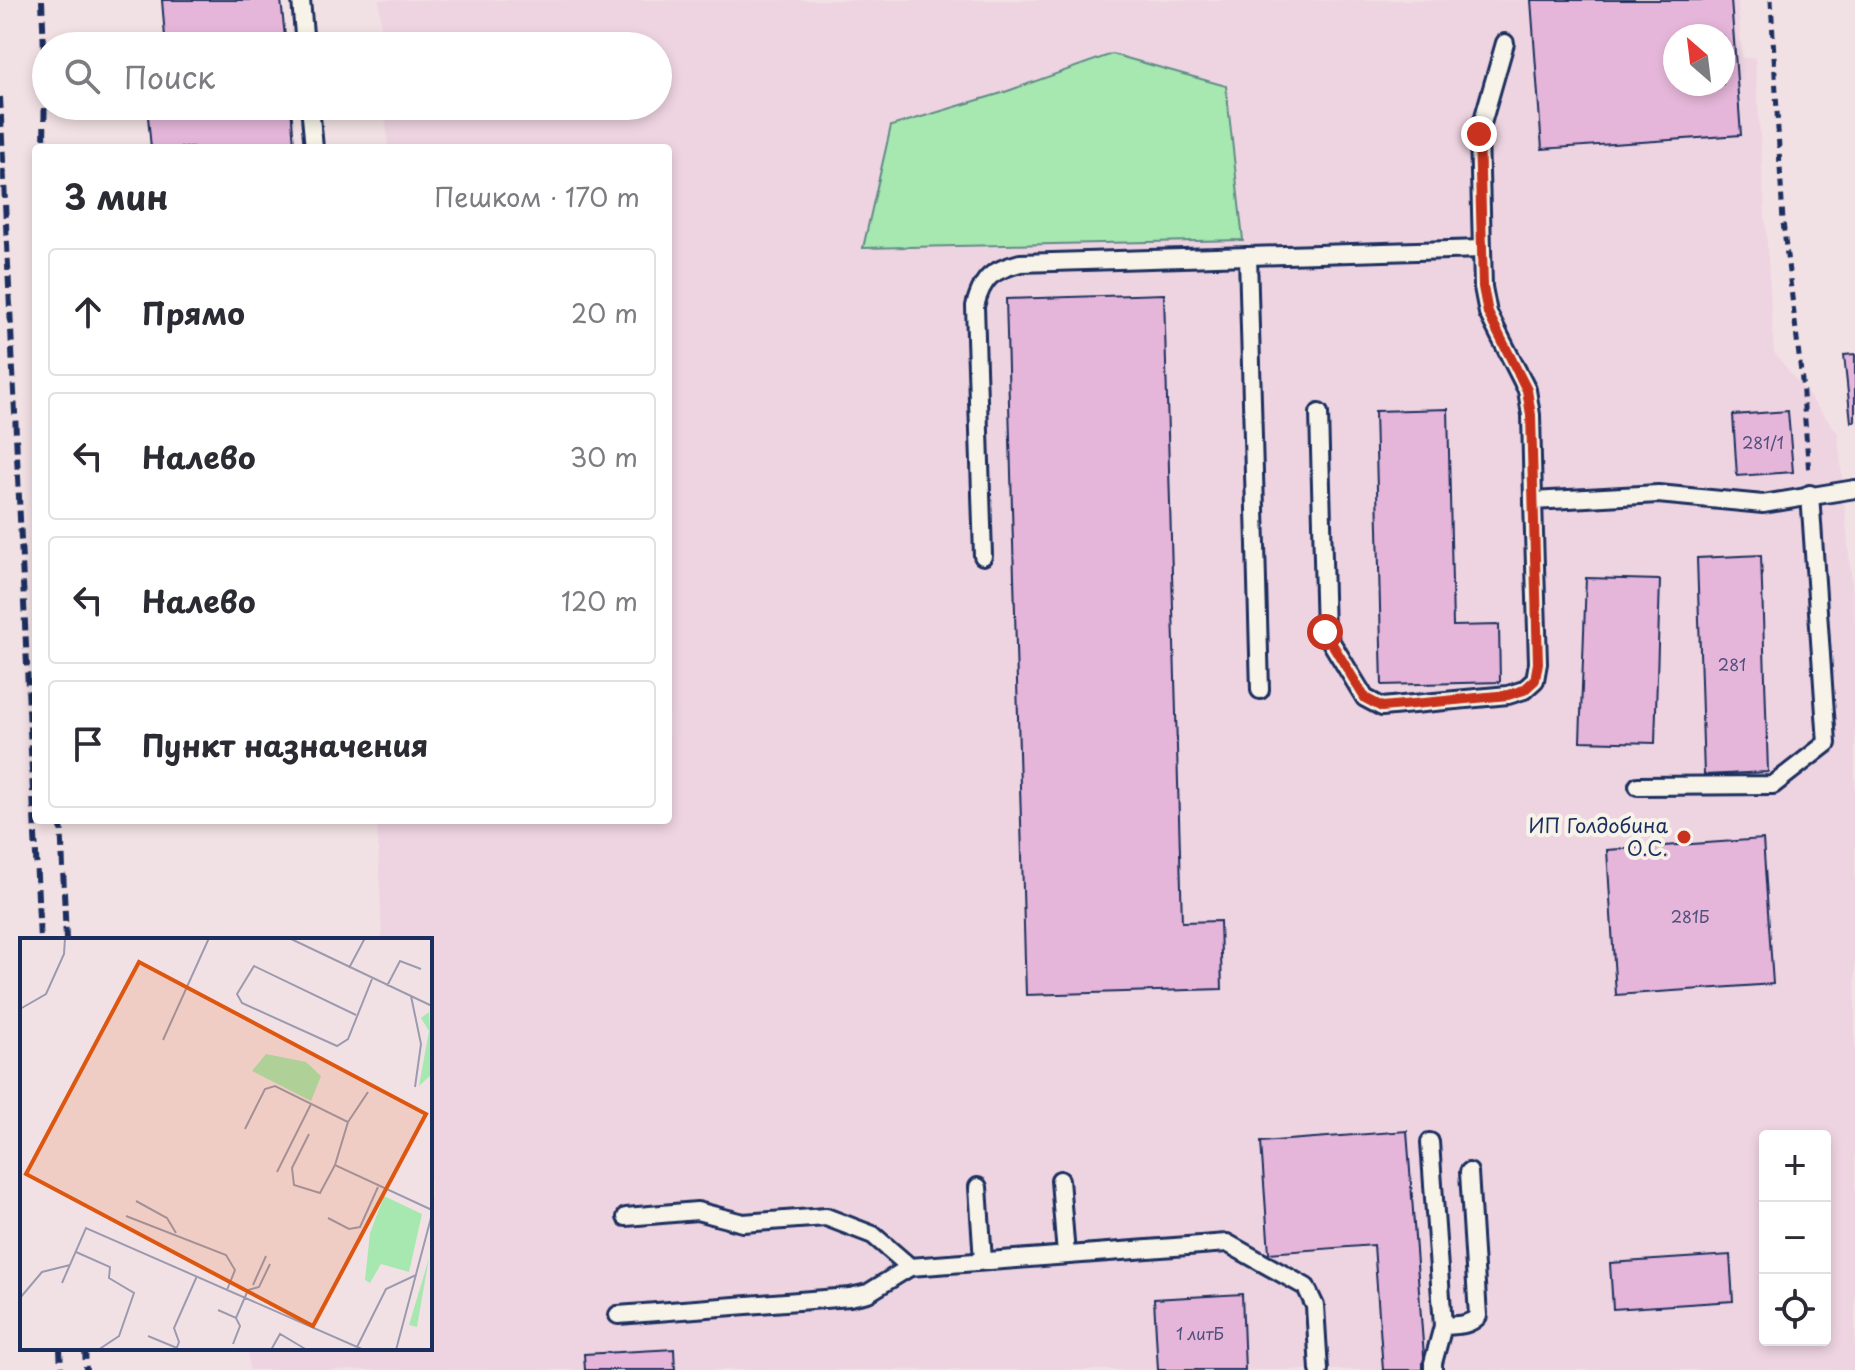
<!DOCTYPE html>
<html lang="ru">
<meta charset="utf-8">
<style>
:root{--surface:#fff;--page:#f2f2f3;--text:#2b2b33;--muted:#7c7c81;--line:#e1e1e2}
body{margin:0;font-family:"Playpen Sans",sans-serif;background:var(--page);color:var(--text)}
.controls{position:absolute;right:24px;bottom:24px;display:grid;overflow:hidden;border-radius:8px;box-shadow:0 4px 12px #0003}
.controls button{width:72px;height:72px;display:grid;place-items:center;padding:0;border:0;border-bottom:2px solid var(--line);background:var(--surface);color:var(--text);font:40px sans-serif}
.compass{position:absolute;left:1663px;top:24px;width:72px;height:72px;border-radius:50%;background:var(--surface);box-shadow:0 4px 12px #0003;rotate:332deg}
.stop{position:absolute;width:24px;height:24px;margin:-18px;border:6px solid #c8321e;border-radius:50%;background:#fff}
.stop.end{background:#c8321e;border-color:#fff;box-shadow:0 2px 8px #0008}
.list{margin:0;padding:0;list-style:none}
h2{display:flex;justify-content:space-between;align-items:center;height:104px;margin:0;padding:0 32px;font-size:34px}
h2 small{font-size:26px;font-weight:400;color:var(--muted)}
.list li{display:grid;grid-template-columns:52px 1fr auto;gap:24px;align-items:center;box-sizing:border-box;height:128px;margin:0 16px 16px;padding:0 16px;border:2px solid var(--line);border-radius:8px}
.list b{display:block;font-size:30px;white-space:nowrap}
.list em{font-size:26px;font-style:normal;color:var(--muted)}
.icon{flex:none;width:44px;height:44px;fill:none;stroke:currentColor;stroke-width:2;stroke-linecap:round;stroke-linejoin:round}
.map{position:relative;flex:none;width:1855px;height:1370px;overflow:hidden}
.search{position:absolute;background:var(--surface);box-shadow:0 4px 12px #0003;left:32px;top:32px;width:640px;height:88px;display:flex;align-items:center;gap:20px;box-sizing:border-box;padding:0 28px;border-radius:44px;color:var(--muted);font-size:30px}
.panel{position:absolute;background:var(--surface);box-shadow:0 4px 12px #0003;left:32px;top:144px;width:640px;height:680px;border-radius:8px}
.map>svg:first-child{display:block}
</style>
<div class="map">
<svg width="1855" height="1370" viewBox="0 0 1855 1370">
<rect width="100%" height="100%" fill="#f2e1e4"/>
<filter id="ink" filterUnits="userSpaceOnUse"><feTurbulence type="fractalNoise" baseFrequency=".0125" numOctaves="2"/><feDisplacementMap in="SourceGraphic" scale="16" xChannelSelector="R" yChannelSelector="G"/><feConvolveMatrix kernelMatrix="1 2 1 2 8 2 1 2 1" color-interpolation-filters="sRGB"/></filter>
<g filter="url(#ink)">
<path fill="#eed4e1" fill-rule="evenodd" d="M 379,0 L 1738,0 L 1742,58 L 1755,57 L 1774,352 L 1838,433 L 1855,618 L 1855,1370 L 249,1370 L 248,1348 L 430,1348 L 430,940 L 382,940 L 377,820 L 668,820 L 668,148 L 388,148 L 385,106 L 658,106 L 658,46 L 382,46 ZM 1675,36 L 1723,36 L 1723,84 L 1675,84 ZM 1765,1136 L 1825,1136 L 1825,1340 L 1765,1340 Z"/>
<polygon fill="#a7e7b0" stroke="#618b87" stroke-width="2" points="1112,54 1226,86 1243,240 863,248 891,126 1002,93"/>
<g fill="#e5b6d9" stroke="#1b2f5e" stroke-width="2" fill-rule="evenodd">
<polygon points="162,0 281,0 286,46 142,46 141,39 165,37"/>
<path d="M 1531,0 L 1731,0 L 1741,135 L 1542,149 ZM 1675,36 L 1723,36 L 1723,84 L 1675,84 Z"/>
<polygon points="147,106 291,106 294,145 270,148 151,148"/>
<polygon points="1164,294 1182,922 1220,921 1222,989 1026,995 1006,299"/>
<polygon points="1855,354 1855,421 1851,422 1844,355"/>
<polygon points="1448,409 1453,626 1499,625 1500,682 1382,685 1375,411"/>
<polygon points="1788,411 1793,472 1737,476 1733,415"/>
<polygon points="1761,555 1768,772 1704,775 1697,558"/>
<polygon points="1586,578 1660,580 1655,743 1580,741"/>
<polygon points="1763,839 1773,984 1616,995 1607,850"/>
<polygon points="1407,1131 1425,1370 1383,1370 1374,1245 1269,1253 1261,1142"/>
<polygon points="1730,1255 1733,1301 1613,1309 1610,1263"/>
<polygon points="1242,1294 1245,1370 1158,1370 1154,1299"/>
<polygon points="674,1349 675,1370 585,1370 584,1354"/>
</g>
<g fill="none" stroke-linecap="round" stroke-linejoin="round">
<g stroke="#1b2f5e" stroke-width="22">
<g id="service">
<polyline points="301,0 305,46"/>
<polyline points="310,106 314,148"/>
<polyline points="1482,249 1479,134 1505,43"/>
<polyline points="1248,256 1260,690"/>
<polyline points="1319,413 1325,632 1365,698 1382,707 1508,695 1524,690 1535,680 1538,663 1533,501 1658,494 1763,504 1855,489"/>
<path d="M 983,556 L 975,306 C 983,276 992,271 1020,263 L 1482,249 L 1483,287 L 1488,313 L 1527,390 L 1531,415 L 1533,501"/>
<polyline points="1638,786 1773,785 1827,743 1810,494"/>
<polyline points="1430,1142 1443,1326"/>
<polyline points="1060,1180 1066,1255"/>
<polyline points="978,1187 983,1261"/>
<polyline points="626,1217 697,1211 743,1223 826,1217 873,1235 910,1267"/>
<polyline points="618,1315 850,1297 868,1293 910,1267 1227,1243 1306,1287 1315,1306 1319,1370"/>
<path d="M 1433,1370 L 1433,1363 L 1443,1326 C 1457,1325 1469,1326 1478,1316 L 1469,1172"/>
</g>
</g>
<polyline stroke="#1b2f5e" stroke-width="5" stroke-dasharray="8 6" stroke-linecap="butt" points="1771,0 1783,222 1802,381 1809,474"/>
<use href="#service" stroke="#f7f3e8" stroke-width="16"/>
<g stroke="#1b2f5e" stroke-width="6" stroke-dasharray="12 6" stroke-linecap="butt">
<polyline points="42,0 45,77 44,148"/>
<polyline points="0,97 40,940"/>
<polyline points="61,820 66,940"/>
<polyline points="60,1348 61,1370"/>
<polyline points="85,1348 86,1370"/>
</g>
</g>
</g>
<g fill="none" stroke-linecap="round" stroke-linejoin="round" filter="url(#ink)">
<polyline stroke="#c8321e" stroke-width="10" points="1325,632 1365,698 1382,707 1508,695 1524,690 1535,680 1538,663 1531,415 1527,390 1488,313 1483,287 1479,134"/>
</g>
<circle fill="#c8321e" stroke="#f7f3e8" stroke-width="3" cx="1684" cy="837" r="8"/>
<g text-anchor="middle" stroke-width="8" stroke-linejoin="round" paint-order="stroke">
<g font-size="16" fill="#4e517d">
<text x="1763" y="449">281/1</text>
<text x="1732" y="671">281</text>
<text x="1690" y="923">281Б</text>
<text x="1200" y="1340">1 литБ</text>
</g>
<g font-size="20" fill="#1b2f5e" stroke="#f7f3e8" text-anchor="end">
<text x="1668" y="833">ИП Голдобина<tspan x="1668" dy="23">О.С.</tspan></text>
</g>
</g>
<g transform="translate(20 938)">
<rect width="412" height="412" fill="#f2e1e4"/>
<path d="M 409,74 L 412,136 L 399,148 L 409,93 L 401,80 ZM 246,116 L 286,124 L 301,138 L 291,163 L 232,133 ZM 364,258 L 402,276 L 389,334 L 361,326 L 350,345 L 345,342 L 350,295 ZM 409,320 L 397,389 L 389,387 Z" fill="#a7e7b0"/>
<path fill="none" stroke="#9c9aae" stroke-width="2" d="M 269,0 L 412,68M 329,30 L 345,0M 367,48 L 380,23 L 401,31M 391,58 L 401,106 L 395,149M 0,71 L 26,56 L 44,16 L 45,0M 336,77 L 234,28 L 217,56 L 222,65 L 317,108 L 328,101 L 352,41M 143,102 L 189,0M 328,184 L 348,154M 225,191 L 245,151 L 255,148 L 328,184 L 315,227M 289,196 L 272,230 L 274,247 L 300,255 L 315,227 L 412,272M 257,234 L 291,166M 116,263 L 147,280 L 156,295M 106,278 L 206,317 L 215,332 L 207,352M 308,280 L 329,291 L 340,289 L 358,249M 56,314 L 90,329 L 89,340 L 114,355 L 99,398 L 78,412M 42,345 L 66,290 L 344,412M 233,347 L 246,318M 0,360 L 22,334 L 50,327M 198,372 L 216,380 L 228,352 L 239,349 L 250,326M 128,398 L 157,410M 213,406 L 220,388 L 216,380M 337,409 L 366,351 L 396,337M 156,412 L 159,404 L 154,390 L 177,338M 251,412 L 260,396 L 287,412M 376,412 L 412,276"/>
<path fill="#de5710" fill-opacity="0.15" stroke="#de5710" stroke-width="4" d="M 119,24 L 406,176 L 293,388 L 6,236 Z"/>
<rect width="412" height="412" fill="none" stroke="#1b2f5e" stroke-width="4"/>
</g>
</svg>
<div class="controls">
<button>+</button>
<button>−</button>
<button><svg class="icon" aria-label="locate" viewBox="0 0 24 24"><circle cx="12" cy="12" r="6"/><path d="M12 2v4M12 18v4M2 12h4M18 12h4"/></svg></button>
</div>
<svg class="compass" viewBox="-18 -18 36 36"><path d="M0-13l5 13h-10z" fill="#e53935"/><path d="M0 13l5-13h-10z" fill="#7c7c81"/></svg>
<div class="stop" style="left:1325px;top:632px"></div>
<div class="stop end" style="left:1479px;top:134px"></div>
<div class="search"><svg class="icon" aria-label="search" viewBox="0 0 24 24"><circle cx="10" cy="10" r="6"/><path d="M15 15l6 6"/></svg>Поиск</div>
<section class="panel">
<h2>3 мин<small>Пешком · 170 m</small></h2>
<ul class="list">
<li><svg class="icon" aria-label="ahead" viewBox="0 0 24 24"><path d="M12 20V5M6 11l6-6 6 6"/></svg><div><b>Прямо</b></div><em>20 m</em></li>
<li><svg class="icon" aria-label="left" viewBox="0 0 24 24"><path d="M17 20v-9H6M10 6l-5 5 5 5"/></svg><div><b>Налево</b></div><em>30 m</em></li>
<li><svg class="icon" aria-label="left" viewBox="0 0 24 24"><path d="M17 20v-9H6M10 6l-5 5 5 5"/></svg><div><b>Налево</b></div><em>120 m</em></li>
<li><svg class="icon" aria-label="arrive" viewBox="0 0 24 24"><path d="M6 21V4h12l-3 4 3 4H6"/></svg><div><b>Пункт назначения</b></div></li>
</ul>
</section>
</div>
